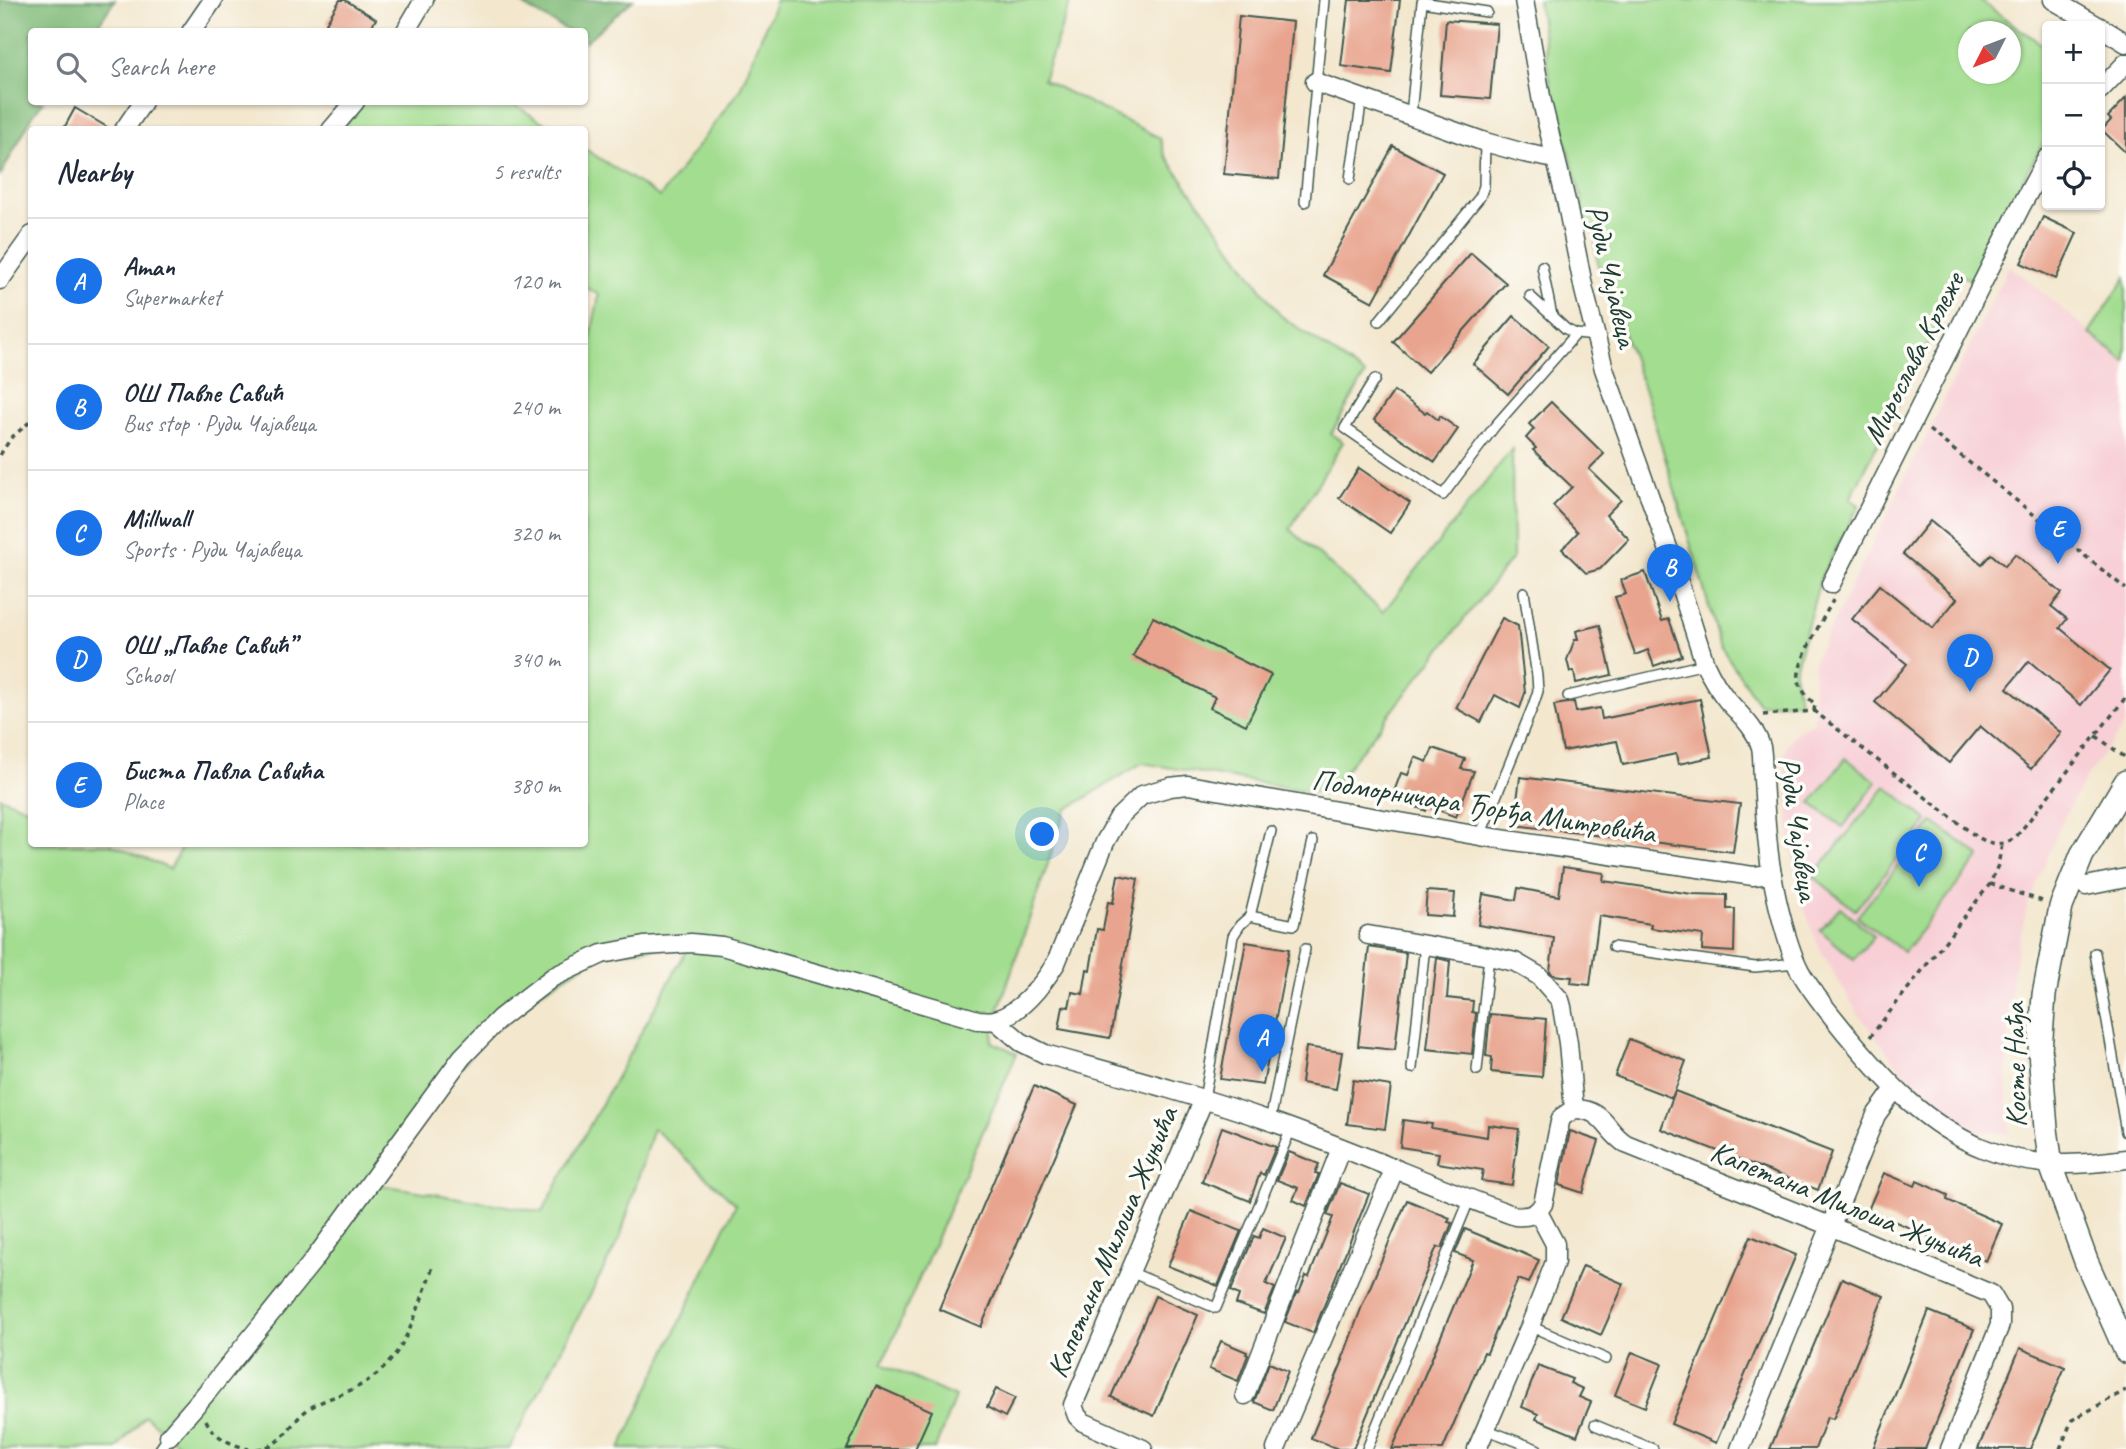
<!DOCTYPE html>
<meta charset="utf-8">
<style>
:root{--surface:#fff;--page:#f6f6f7;--text:#1f2937;--muted:#747a83;--line:#e0e1e3;--accent:#1a73e8}
body{margin:0;font-family:Caveat,sans-serif;background:var(--page);color:var(--text)}
.controls{position:absolute;right:21px;top:21px;display:grid;overflow:hidden;border-radius:7px;box-shadow:0 2px 5px #0004}
.controls button{width:63px;height:63px;display:grid;place-items:center;padding:0;border:0;border-bottom:2px solid var(--line);background:var(--surface);color:var(--text);font:35px sans-serif}
.compass{position:absolute;left:1958px;top:21px;width:63px;height:63px;border-radius:50%;background:var(--surface);box-shadow:0 2px 5px #0004;rotate:228deg}
.you{position:absolute;left:1043px;top:835px;width:24px;height:24px;margin:-18px;border:5px solid #fff;border-radius:50%;background:#1a73e8;box-shadow:0 0 0 10px #1a73e833}
.badge{display:grid;place-items:center;width:46px;height:46px;border-radius:50%;background:var(--accent);color:#fff;font-size:23px;font-weight:700}
.pin{position:absolute;translate:-50% -58px;filter:drop-shadow(0 2px 4px #0008)}
.pin::after{content:'';position:absolute;top:37px;width:24px;height:21px;background:inherit;clip-path:polygon(0 0,100% 0,50% 100%)}
.list{margin:0;padding:0;list-style:none}
h2{display:flex;justify-content:space-between;align-items:center;height:91px;margin:0;padding:0 28px;font-size:30px}
h2 small{font-size:23px;font-weight:400;color:var(--muted)}
.list li{display:grid;grid-template-columns:46px 1fr auto;gap:21px;align-items:center;box-sizing:border-box;height:126px;padding:0 28px;border-top:2px solid var(--line)}
.list b{display:block;font-size:26px;white-space:nowrap}
.list p{margin:0;font-size:23px;white-space:nowrap;color:var(--muted)}
.list em{font-size:23px;font-style:normal;color:var(--muted)}
.icon{flex:none;width:38px;height:38px;fill:none;stroke:currentColor;stroke-width:2;stroke-linecap:round;stroke-linejoin:round}
.map{position:relative;flex:none;width:2126px;height:1449px;overflow:hidden}
.search{position:absolute;background:var(--surface);box-shadow:0 2px 5px #0004;left:28px;top:28px;width:560px;height:77px;display:flex;align-items:center;gap:18px;box-sizing:border-box;padding:0 24px;border-radius:7px;color:var(--muted);font-size:26px}
.panel{position:absolute;background:var(--surface);box-shadow:0 2px 5px #0004;left:28px;top:126px;width:560px;height:721px;border-radius:7px}
.map>svg:first-child{display:block}
</style>
<div class="map">
<svg width="2126" height="1449" viewBox="0 0 2126 1449">
<rect width="100%" height="100%" fill="#fdfcf7"/>
<filter id="ink" filterUnits="userSpaceOnUse"><feTurbulence type="fractalNoise" baseFrequency=".0143" numOctaves="2"/><feDisplacementMap in="SourceGraphic" scale="14" xChannelSelector="R" yChannelSelector="G"/><feConvolveMatrix kernelMatrix="1 2 1 2 8 2 1 2 1" color-interpolation-filters="sRGB"/></filter>
<filter id="wash" filterUnits="userSpaceOnUse"><feTurbulence type="fractalNoise" baseFrequency=".00686" numOctaves="4" result="noise"/><feDisplacementMap in="SourceGraphic" scale="28" xChannelSelector="R" yChannelSelector="G"/><feGaussianBlur stdDeviation="1.57" result="paint"/><feColorMatrix in="noise" values="0 0 0 0 0 0 0 0 0 0 0 0 0 0 0 0 0 1.4 0 .05"/><feComposite in="paint" operator="in"/></filter>
<g filter="url(#wash)">
<rect width="100%" height="100%" fill="#f3e7ce"/>
<polygon fill="#f7cfd5" points="2009,265 2126,362 2126,723 2087,776 2065,815 2028,904 2016,955 2009,1010 2007,1083 2010,1134 1978,1131 1938,1106 1911,1082 1892,1058 1859,1015 1835,975 1816,941 1801,899 1790,840 1785,750 1792,737 1800,729 1814,723 1814,661 1929,430"/>
<g fill="#a3dd90" stroke="#618d62" stroke-width="2" fill-rule="evenodd">
<path d="M 776,0 L 1071,0 L 1043,80 L 1160,138 L 1165,155 L 1280,315 L 1365,375 L 1331,434 L 1343,442 L 1290,529 L 1383,612 L 1512,449 L 1513,557 L 1327,794 L 1142,763 L 1066,810 L 995,1020 L 992,1042 L 1017,1053 L 882,1364 L 955,1397 L 935,1449 L 620,1449 L 736,1204 L 653,1128 L 620,1238 L 509,1449 L 184,1449 L 145,1416 L 116,1449 L 0,1449 L 0,797 L 31,810 L 32,844 L 110,844 L 170,869 L 183,844 L 584,844 L 584,348 L 589,347 L 599,295 L 585,287 L 585,149 L 660,197 L 740,89 ZM 690,944 L 542,1212 L 370,1183 L 500,1018 L 602,954 Z"/>
<path d="M 1538,0 L 1979,0 L 2047,48 L 2047,137 L 2016,191 L 1972,280 L 1962,276 L 1850,499 L 1859,505 L 1821,577 L 1794,673 L 1800,702 L 1759,704 L 1721,647 L 1647,397 L 1600,270 L 1596,254 L 1595,233 L 1584,218 L 1581,196 L 1551,88 ZM 1968,32 L 2010,32 L 2010,74 L 1968,74 Z"/>
<polygon points="363,102 510,102 554,129 341,130"/>
<polygon points="2126,277 2126,362 2089,333"/>
<polygon points="1846,758 1877,782 1843,827 1811,803"/>
<polygon points="1886,786 1928,821 1855,910 1813,876"/>
<polygon points="1933,822 1980,856 1904,952 1857,917"/>
<polygon points="1840,907 1874,936 1854,959 1820,930"/>
</g>
<g fill="#82bc7a" stroke="#507c57" stroke-width="2">
<polygon points="0,0 115,0 94,31 32,32 32,102 43,102 33,115 0,176"/>
<polygon points="514,0 633,0 585,42 584,32 568,31"/>
</g>
<g id="blocks">
<g fill="#e8a48e">
<polygon points="340,0 345,0 376,19 368,32 340,32 326,23"/>
<polygon points="1349,0 1400,0 1391,73 1341,66"/>
<polygon points="1239,16 1293,22 1279,179 1224,174"/>
<polygon points="1446,20 1497,24 1490,99 1440,95"/>
<polygon points="2126,98 2126,153 2102,130 2111,120 2108,117"/>
<polygon points="75,108 112,130 63,130"/>
<polygon points="1393,146 1443,173 1373,302 1323,275"/>
<polygon points="2043,217 2077,233 2056,279 2021,263"/>
<polygon points="1471,253 1506,283 1427,372 1393,342"/>
<polygon points="1514,316 1549,346 1508,394 1473,364"/>
<polygon points="1394,391 1425,413 1427,411 1438,420 1440,416 1458,429 1435,462 1374,420"/>
<polygon points="1551,402 1604,454 1589,469 1621,500 1606,515 1629,539 1600,569 1586,573 1562,549 1578,532 1553,506 1572,487 1533,450 1536,448 1526,438 1534,429 1529,424"/>
<polygon points="1359,468 1410,503 1390,533 1339,498"/>
<polygon points="1930,521 1982,564 1991,554 2005,566 2015,554 2062,593 2051,606 2067,619 2060,628 2110,670 2081,705 2029,661 2007,688 2061,733 2031,769 1980,726 1949,763 1875,702 1907,664 1852,619 1880,585 1933,628 1957,599 1903,554"/>
<polygon points="1645,572 1662,621 1669,619 1682,656 1654,666 1648,650 1635,655 1615,597 1626,594 1621,580"/>
<polygon points="1153,617 1271,675 1246,725 1210,708 1215,697 1133,656"/>
<polygon points="1502,618 1518,626 1525,693 1520,708 1495,695 1481,722 1456,708"/>
<polygon points="1600,625 1612,675 1576,683 1574,671 1570,672 1567,660 1575,639 1578,639 1576,631"/>
<polygon points="1700,699 1712,757 1678,764 1676,754 1623,765 1617,741 1563,751 1554,705 1574,702 1576,712 1600,708 1602,719"/>
<polygon points="1433,748 1465,759 1461,769 1474,771 1456,817 1428,806 1426,811 1392,797 1401,773 1408,775 1415,757 1427,762"/>
<polygon points="1520,777 1740,804 1733,852 1514,825"/>
<polygon points="1563,867 1604,873 1603,881 1692,894 1727,895 1727,909 1735,909 1734,952 1702,950 1703,935 1650,928 1651,924 1599,916 1590,985 1571,983 1572,977 1553,975 1550,971 1554,938 1478,925 1483,894 1516,900 1518,888 1559,896"/>
<polygon points="1118,875 1138,879 1110,1038 1059,1029 1063,1006 1069,1007 1072,992 1083,994 1087,969 1090,970 1097,929 1103,930 1108,902 1113,903"/>
<polygon points="1427,891 1455,893 1453,917 1425,915"/>
<polygon points="1246,942 1289,949 1263,1085 1220,1079"/>
<polygon points="1369,947 1406,953 1395,1050 1358,1046"/>
<polygon points="1437,958 1450,961 1447,998 1473,1001 1472,1012 1476,1013 1472,1054 1427,1049"/>
<polygon points="1490,1014 1546,1019 1542,1077 1491,1072 1492,1057 1486,1056"/>
<polygon points="1629,1039 1686,1061 1672,1098 1615,1076"/>
<polygon points="1306,1047 1342,1052 1336,1089 1301,1083"/>
<polygon points="1353,1080 1391,1086 1385,1129 1347,1124"/>
<polygon points="1034,1086 1077,1105 981,1327 939,1309"/>
<polygon points="1675,1091 1832,1152 1818,1190 1661,1129"/>
<polygon points="1403,1120 1432,1124 1431,1128 1487,1137 1488,1125 1519,1129 1512,1185 1481,1181 1483,1170 1437,1163 1439,1153 1400,1147"/>
<polygon points="1222,1127 1276,1147 1264,1175 1260,1173 1250,1201 1202,1182"/>
<polygon points="1570,1131 1599,1141 1583,1193 1559,1185"/>
<polygon points="1289,1152 1319,1164 1315,1173 1319,1174 1306,1206 1293,1200 1298,1188 1277,1180"/>
<polygon points="1884,1173 1915,1186 1917,1181 1948,1195 1947,1200 2002,1224 1986,1261 1868,1210"/>
<polygon points="1340,1183 1369,1194 1313,1333 1285,1322 1297,1292 1299,1293 1306,1276 1309,1277 1333,1217 1327,1215"/>
<polygon points="1407,1200 1450,1218 1448,1222 1452,1223 1442,1248 1438,1247 1435,1251 1353,1449 1338,1449 1311,1438 1343,1360 1342,1360 1362,1306"/>
<polygon points="1191,1211 1241,1231 1218,1286 1168,1266"/>
<polygon points="1263,1228 1286,1238 1266,1284 1275,1288 1264,1314 1236,1304 1239,1295 1231,1291 1254,1236 1259,1238"/>
<polygon points="1465,1229 1539,1260 1529,1283 1518,1279 1487,1353 1484,1352 1443,1449 1392,1449 1423,1379 1473,1260 1455,1253"/>
<polygon points="1751,1236 1796,1255 1716,1443 1671,1424"/>
<polygon points="1583,1266 1624,1284 1601,1335 1561,1317"/>
<polygon points="1842,1278 1884,1296 1833,1419 1827,1417 1815,1449 1770,1449"/>
<polygon points="1155,1296 1198,1315 1154,1416 1111,1397"/>
<polygon points="1929,1311 1974,1329 1937,1420 1925,1449 1873,1449"/>
<polygon points="1221,1341 1247,1352 1246,1354 1248,1355 1238,1381 1209,1369"/>
<polygon points="2020,1348 2065,1367 2030,1449 1978,1449"/>
<polygon points="1632,1352 1662,1364 1645,1407 1615,1395"/>
<polygon points="1269,1363 1288,1371 1273,1410 1254,1402"/>
<polygon points="1538,1366 1572,1379 1570,1383 1583,1389 1579,1397 1591,1402 1577,1436 1536,1419 1538,1414 1522,1407"/>
<polygon points="876,1386 932,1411 915,1449 847,1449"/>
<polygon points="996,1389 1015,1398 1005,1417 987,1407"/>
</g>
</g>
</g>
<g filter="url(#ink)">
<use href="#blocks" fill-opacity="0" stroke="#3f564b" stroke-width="2"/>
<g fill="none" stroke-linecap="round" stroke-linejoin="round">
<g stroke="#3f564b" stroke-width="12">
<g id="service">
<polyline points="1411,114 1422,2 1487,12"/>
<polyline points="1350,179 1362,98"/>
<polyline points="1305,202 1324,0"/>
<polyline points="1542,266 1552,316"/>
<polyline points="1530,296 1566,329 1576,334 1596,336"/>
<polyline points="1379,321 1480,197 1484,186 1485,142"/>
<polyline points="1375,379 1345,428 1443,495 1495,426 1576,334"/>
<polyline points="1568,696 1705,664"/>
<polyline points="1480,836 1533,706 1538,691 1537,676 1524,592"/>
<polyline points="1250,916 1271,831"/>
<polyline points="1613,947 1755,967 1796,963"/>
<polyline points="2095,953 2126,1132"/>
<polyline points="1412,1068 1425,945"/>
<polyline points="1477,1070 1489,956"/>
<polyline points="1204,1099 1233,936 1240,925 1250,916 1294,925 1313,841"/>
<polyline points="1270,1121 1305,949"/>
<polyline points="1130,1272 1216,1308 1291,1129"/>
<polyline points="1530,1326 1606,1359"/>
<polyline points="1595,1425 1653,1449"/>
<polyline points="1485,1429 1537,1449"/>
<polyline points="160,1449 169,1436"/>
<polyline points="1367,1449 1470,1198"/>
</g>
</g>
<g stroke="#3f564b" stroke-width="21">
<g id="minor">
<path d="M 1524,0 L 1542,102 L 1567,205 L 1584,290 L 1604,369 L 1668,548 L 1705,664 C 1711,677 1718,689 1727,700 C 1740,715 1755,727 1761,747 C 1763,757 1762,769 1763,779 C 1765,810 1766,843 1772,874 C 1776,900 1788,949 1800,971 C 1812,993 1829,1012 1844,1031 C 1884,1079 1925,1126 1985,1149 C 2032,1168 2077,1166 2126,1159"/>
<polyline points="2053,0 2098,26"/>
<polyline points="2100,27 2126,43"/>
<polyline points="191,32 213,0"/>
<polyline points="405,32 424,0"/>
<polyline points="1315,82 1485,142 1524,153 1555,159"/>
<polyline points="2100,90 2126,63"/>
<polyline points="124,130 143,102"/>
<polyline points="331,130 355,102"/>
<polyline points="0,280 32,235"/>
<polyline points="1831,584 2020,208 2047,158"/>
<polyline points="2086,886 2126,878"/>
<polyline points="1368,935 1489,956 1515,962 1539,976 1560,1000 1562,1007 1568,1043 1574,1109"/>
<path d="M 995,1020 L 1021,1042 L 1045,1054 C 1120,1075 1196,1095 1270,1121 C 1353,1150 1433,1186 1515,1216 C 1527,1217 1536,1216 1543,1204 L 1560,1122 L 1562,1117 L 1574,1109 C 1605,1109 1605,1131 1626,1144 L 1830,1226 L 1991,1294 L 2000,1309 L 2000,1325 L 1950,1449"/>
<polyline points="1245,1395 1341,1148"/>
<path d="M 169,1436 L 208,1391 L 313,1261 L 462,1057 L 500,1018 L 553,977 L 602,954 L 644,946 L 691,943 L 722,946 L 978,1020 C 983,1020 990,1021 995,1020 C 1020,1014 1043,984 1056,963 L 1105,842 L 1119,817 L 1142,795 L 1170,787 L 1188,785 L 1480,836 L 1753,876 L 1772,874"/>
<polyline points="1143,1449 1083,1422 1077,1416 1073,1405 1204,1099"/>
<polyline points="1276,1449 1395,1168"/>
<polyline points="1477,1449 1530,1326 1555,1262 1555,1244 1538,1212"/>
<polyline points="1740,1449 1876,1115 1895,1089"/>
</g>
</g>
<g stroke="#3f564b" stroke-width="26">
<polyline id="tertiary" points="2126,782 2082,855 2061,907 2044,995 2040,1051 2046,1129 2051,1165 2086,1261 2126,1351"/>
</g>
<g stroke="#3f564b" stroke-width="3.5" stroke-dasharray="5 5" stroke-linecap="butt">
<polyline points="1929,430 2126,589"/>
<polyline points="0,455 11,438 32,420"/>
<path d="M 1814,711 L 1815,704 C 1808,698 1801,690 1799,681 C 1795,663 1824,618 1833,600"/>
<path d="M 1763,715 L 1814,711 L 1973,834 C 1988,844 2000,848 2016,837 L 2126,697"/>
<polyline points="2096,736 2126,758"/>
<polyline points="1990,884 2042,901"/>
<polyline points="1870,1037 1990,884 1998,865 2002,844"/>
<path d="M 206,1420 C 213,1437 232,1445 249,1449"/>
<path d="M 257,1449 C 282,1447 289,1424 307,1410 C 322,1399 344,1395 361,1385 C 406,1361 417,1309 434,1264"/>
<polyline points="2060,1449 2072,1420 2126,1390"/>
</g>
<use href="#service" stroke="#fff" stroke-width="9"/>
<use href="#minor" stroke="#fff" stroke-width="18"/>
<use href="#tertiary" stroke="#fff" stroke-width="23"/>
</g>
</g>
<g text-anchor="middle" stroke-width="7" stroke-linejoin="round" paint-order="stroke">
<g font-size="30" fill="#1f3d34" stroke="#fdfcf7">
<text transform="translate(1612 276) rotate(77)" y="10">Руди Чајавеца</text>
<text transform="translate(1913 358) rotate(-63)" y="10">Мирослава Крлеже</text>
<text transform="translate(1484 806) rotate(9)" y="10">Подморничара Ђорђа Митровића</text>
<text transform="translate(1799 829) rotate(82)" y="10">Руди Чајавеца</text>
<text transform="translate(2015 1065) rotate(-91)" y="10">Косте Нађа</text>
<text transform="translate(1847 1204) rotate(22)" y="10">Капетана Милоша Жуњића</text>
<text transform="translate(1112 1242) rotate(-67)" y="10">Капетана Милоша Жуњића</text>
</g>
</g>
</svg>
<div class="controls">
<button>+</button>
<button>−</button>
<button><svg class="icon" aria-label="locate" viewBox="0 0 24 24"><circle cx="12" cy="12" r="6"/><path d="M12 2v4M12 18v4M2 12h4M18 12h4"/></svg></button>
</div>
<svg class="compass" viewBox="-18 -18 36 36"><path d="M0-13l5 13h-10z" fill="#e53935"/><path d="M0 13l5-13h-10z" fill="#747a83"/></svg>
<div class="you"></div>
<div class="pin badge" style="left:1262px;top:1072px">A</div>
<div class="pin badge" style="left:1670px;top:602px">B</div>
<div class="pin badge" style="left:1919px;top:887px">C</div>
<div class="pin badge" style="left:1970px;top:692px">D</div>
<div class="pin badge" style="left:2058px;top:564px">E</div>
<div class="search"><svg class="icon" aria-label="search" viewBox="0 0 24 24"><circle cx="10" cy="10" r="6"/><path d="M15 15l6 6"/></svg>Search here</div>
<section class="panel">
<h2>Nearby<small>5 results</small></h2>
<ul class="list">
<li><span class="badge">A</span><div><b>Aman</b><p>Supermarket</p></div><em>120 m</em></li>
<li><span class="badge">B</span><div><b>ОШ Павле Савић</b><p>Bus stop · Руди Чајавеца</p></div><em>240 m</em></li>
<li><span class="badge">C</span><div><b>Millwall</b><p>Sports · Руди Чајавеца</p></div><em>320 m</em></li>
<li><span class="badge">D</span><div><b>ОШ „Павле Савић”</b><p>School</p></div><em>340 m</em></li>
<li><span class="badge">E</span><div><b>Биста Павла Савића</b><p>Place</p></div><em>380 m</em></li>
</ul>
</section>
</div>
